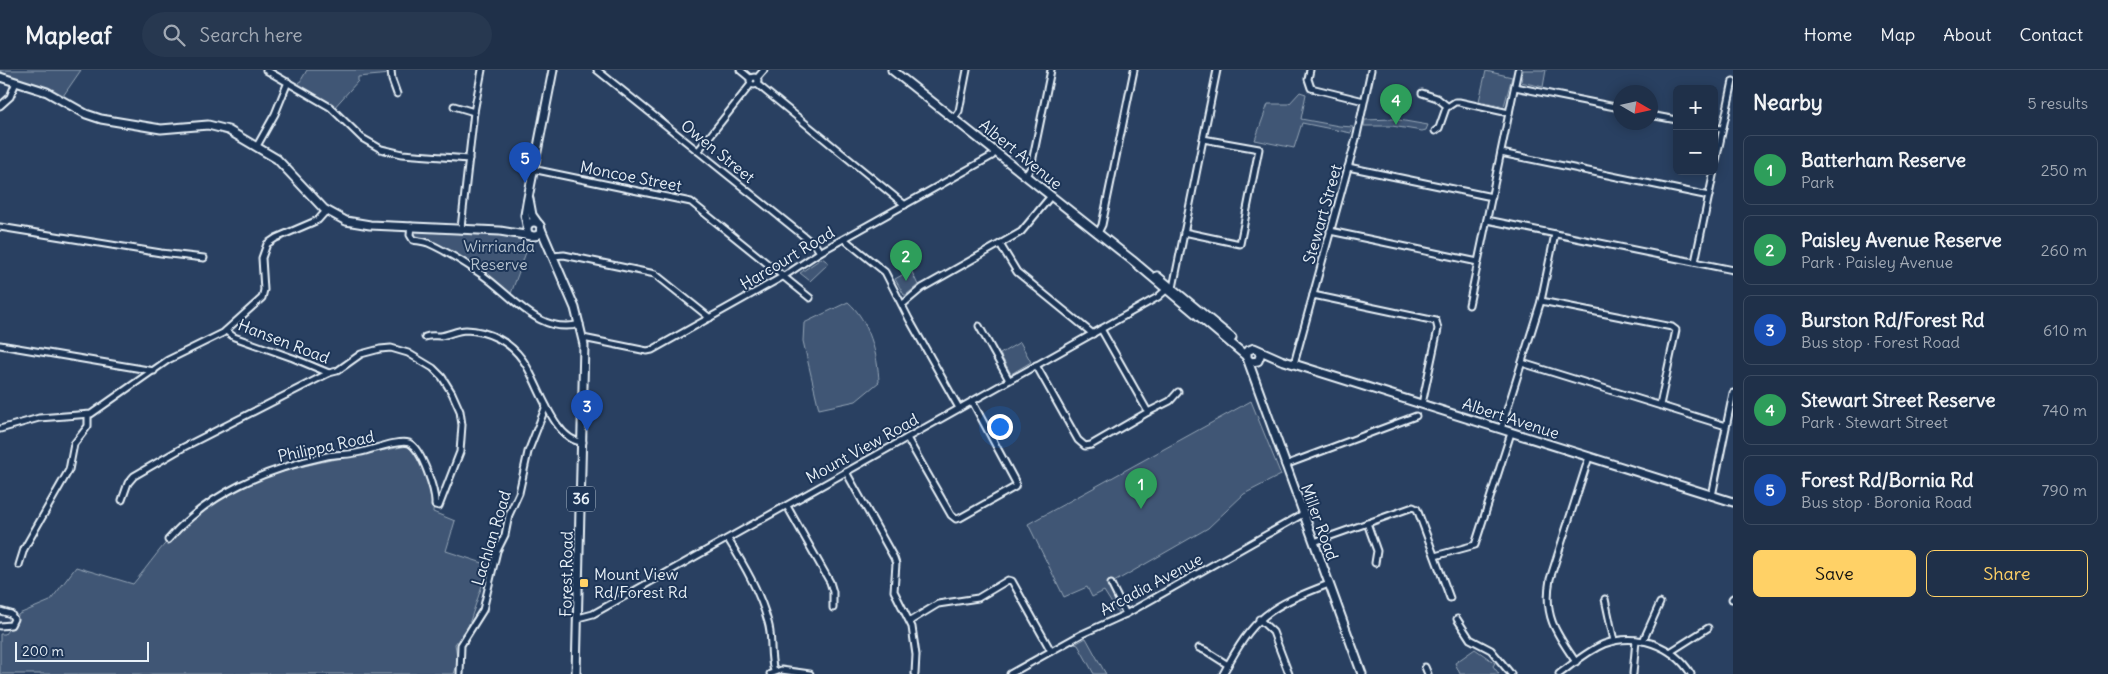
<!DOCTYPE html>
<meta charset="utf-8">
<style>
:root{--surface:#1f3049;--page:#273850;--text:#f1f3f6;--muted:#a1a9b4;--line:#3c4b61;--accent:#ffd166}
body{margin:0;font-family:Delius,sans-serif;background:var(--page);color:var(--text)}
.controls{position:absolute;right:15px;top:15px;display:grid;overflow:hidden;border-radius:8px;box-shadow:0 2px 12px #0003}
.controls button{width:45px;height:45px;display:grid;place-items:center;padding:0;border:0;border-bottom:1px solid var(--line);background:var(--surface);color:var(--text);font:25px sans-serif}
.compass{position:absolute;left:1613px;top:15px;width:45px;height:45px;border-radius:50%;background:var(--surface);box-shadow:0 2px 12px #0003;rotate:99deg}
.scale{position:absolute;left:15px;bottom:12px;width:134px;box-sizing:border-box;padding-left:5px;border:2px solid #e8f1f8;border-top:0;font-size:14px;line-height:18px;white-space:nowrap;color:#e8f1f8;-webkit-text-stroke:4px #1d3557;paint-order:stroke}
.you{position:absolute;left:999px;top:356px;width:18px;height:18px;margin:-12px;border:4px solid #fff;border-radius:50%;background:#1a73e8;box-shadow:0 0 0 8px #1a73e833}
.badge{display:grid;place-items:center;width:32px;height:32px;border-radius:50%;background:var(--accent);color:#fff;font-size:16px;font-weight:700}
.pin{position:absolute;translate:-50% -41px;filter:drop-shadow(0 1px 2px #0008)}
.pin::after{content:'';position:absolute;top:26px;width:18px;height:15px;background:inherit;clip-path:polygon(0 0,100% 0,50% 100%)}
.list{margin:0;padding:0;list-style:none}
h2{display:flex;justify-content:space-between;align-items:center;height:65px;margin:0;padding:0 20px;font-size:21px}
h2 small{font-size:16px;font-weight:400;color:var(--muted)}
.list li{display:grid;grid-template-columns:32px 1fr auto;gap:15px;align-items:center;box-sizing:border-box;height:70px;margin:0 10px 10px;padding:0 10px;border:1px solid var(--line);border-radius:8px}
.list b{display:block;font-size:19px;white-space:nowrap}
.list p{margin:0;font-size:16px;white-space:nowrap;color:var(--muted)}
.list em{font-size:16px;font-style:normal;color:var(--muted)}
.actions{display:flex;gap:10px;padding:15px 20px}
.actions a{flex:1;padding:11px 0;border:1px solid var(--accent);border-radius:8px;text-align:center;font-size:18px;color:var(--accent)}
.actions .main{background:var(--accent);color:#111}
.icon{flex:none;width:28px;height:28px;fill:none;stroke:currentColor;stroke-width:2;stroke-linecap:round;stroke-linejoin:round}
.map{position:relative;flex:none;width:1733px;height:604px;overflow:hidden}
header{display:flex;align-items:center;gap:30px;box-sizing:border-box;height:70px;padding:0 25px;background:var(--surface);border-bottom:1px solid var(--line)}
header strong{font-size:24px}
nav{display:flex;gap:28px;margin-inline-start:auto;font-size:18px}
.search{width:350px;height:45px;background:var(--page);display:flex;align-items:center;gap:12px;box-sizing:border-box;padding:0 18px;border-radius:28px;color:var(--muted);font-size:19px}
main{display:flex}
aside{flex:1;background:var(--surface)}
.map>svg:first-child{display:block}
</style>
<header>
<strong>Mapleaf</strong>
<div class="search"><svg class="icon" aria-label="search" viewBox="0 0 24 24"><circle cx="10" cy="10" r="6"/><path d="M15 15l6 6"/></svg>Search here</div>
<nav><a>Home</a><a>Map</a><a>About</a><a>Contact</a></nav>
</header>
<main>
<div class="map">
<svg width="1733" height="604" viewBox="0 0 1733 604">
<rect width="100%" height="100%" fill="#294061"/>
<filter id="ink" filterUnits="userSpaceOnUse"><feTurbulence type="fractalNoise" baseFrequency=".02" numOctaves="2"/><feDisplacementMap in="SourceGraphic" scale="10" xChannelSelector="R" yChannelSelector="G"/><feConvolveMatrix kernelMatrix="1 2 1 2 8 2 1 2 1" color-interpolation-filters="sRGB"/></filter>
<g filter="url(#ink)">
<g fill="#415774" stroke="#94a4b6">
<polygon points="0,0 81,0 61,29 0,7"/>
<polygon points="307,0 391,0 391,4 358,7 358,11 333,39 297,17"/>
<polygon points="1523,0 1546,0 1543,17 1521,12"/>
<polygon points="1486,1 1512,7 1504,36 1479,31"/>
<polygon points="1300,22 1306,24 1301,49 1339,56 1353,57 1351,63 1302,53 1294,78 1255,70 1268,34 1289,34"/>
<polygon points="1393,49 1428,55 1426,60 1422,61 1392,56 1364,56 1365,50"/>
<path d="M 411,156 L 532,166 L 509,229 C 482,204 449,178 413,170 Z"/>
<polygon points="822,188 829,193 810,211 800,203"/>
<polygon points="911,200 918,215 906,225 904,225 895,209"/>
<path d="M 848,232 C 869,250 878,285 879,312 L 856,331 L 819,339 L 803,271 L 804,253 Z"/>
<polygon points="1020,272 1031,292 1011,304 1000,284"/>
<polygon points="1251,331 1281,405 1244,424 1208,458 1114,512 1127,539 1118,543 1104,521 1092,527 1087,517 1064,527 1028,454"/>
<path d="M 407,376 C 417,383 430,414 433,426 C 435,431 433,437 433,442 L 455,451 L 446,481 L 489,495 L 468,557 L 455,574 L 458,592 L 454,604 L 0,604 L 0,564 L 5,564 L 19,544 L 50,531 L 76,497 L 133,514 C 149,495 164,472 182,456 C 247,398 325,392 407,376 Z"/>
<polygon points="1086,568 1103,599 1106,604 1094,604 1078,575 1075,574"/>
<polygon points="1475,579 1495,593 1493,596 1499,604 1460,604 1455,593"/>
</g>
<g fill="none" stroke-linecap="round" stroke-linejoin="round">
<g stroke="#e8f1f8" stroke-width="9">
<g id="minor">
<polyline points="266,0 330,37 362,68 381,79 402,84 469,89"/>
<polyline points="391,0 392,10 397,24"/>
<polyline points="597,0 816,176 820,182"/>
<polyline points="740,0 751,9"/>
<polyline points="1310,0 1308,9 1311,18 1364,31"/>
<circle cx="754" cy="11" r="4"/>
<polyline points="757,8 764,0"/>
<polyline points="757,14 905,135"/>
<polyline points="1515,17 1620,38"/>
<polyline points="1422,23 1437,28 1447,36"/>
<polyline points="0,36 10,27 16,12"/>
<polyline points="454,36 474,42"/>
<polyline points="1650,45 1677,50"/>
<polyline points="954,48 959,41 967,0"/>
<polyline points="1714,58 1722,59"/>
<polyline points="1435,61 1439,58 1446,38 1455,32 1459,32 1509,43"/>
<polyline points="257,76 275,44 288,12"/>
<polyline points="698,81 751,14"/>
<polyline points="1501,83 1709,126"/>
<polyline points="1348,97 1492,127"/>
<polyline points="532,99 691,132 810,228"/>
<polyline points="1714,100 1733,11"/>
<polyline points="1026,106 1031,97 1051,0"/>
<polyline points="1487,150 1733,200"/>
<path d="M 411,156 L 410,165 L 413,170 C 418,171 423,171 428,173 C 446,181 465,193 481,204 C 511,224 539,266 580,254"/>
<polyline points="0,157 161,183 204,188"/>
<polyline points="461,158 474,42 482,0"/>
<polyline points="1330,161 1478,192"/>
<polyline points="1184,162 1240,174 1259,79 1203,69"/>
<polyline points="1098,163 1102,155 1134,0"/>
<polyline points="844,169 885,202 909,249 959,338"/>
<polyline points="1000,174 1017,202 1093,264"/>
<polyline points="552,186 564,185 655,204 710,248"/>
<polyline points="1695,192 1714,101"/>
<polyline points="1173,218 1217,0"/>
<polyline points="1313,225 1436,251 1438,259 1422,334"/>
<polyline points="1541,231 1672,257 1676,260 1660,335"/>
<polyline points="903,234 922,218 1021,162 1051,126"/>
<polyline points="1469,235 1518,0"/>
<polyline points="979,256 1009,310"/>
<path d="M 425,267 C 431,265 435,266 440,266 C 449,265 457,260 466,260 C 488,261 509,271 522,289 C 538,309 553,372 583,372"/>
<polyline points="583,268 647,281 652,280 784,206 820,182 992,86 995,82"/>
<polyline points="0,275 154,301"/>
<polyline points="1522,293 1726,356"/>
<polyline points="1294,294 1357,65 1371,0"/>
<polyline points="1036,295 1078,370 1085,376 1091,375 1148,342 1101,259"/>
<polyline points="1148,342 1170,331 1178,322"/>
<polyline points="0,359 39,348 91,344 168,290 223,263 262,228 264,220 262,188 267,174 276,168 318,150 326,141"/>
<polyline points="1501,359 1541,231 1555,164"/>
<polyline points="907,368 951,445 956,449 960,448 1015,417 1016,413 972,331"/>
<polyline points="1285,395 1416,346"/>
<polyline points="846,402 894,488 896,494 894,521 912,557 916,585 915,604"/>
<polyline points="1712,426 1733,323"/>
<polyline points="122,430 128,413 134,406 184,377 329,303"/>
<polyline points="787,436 830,512 833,522 833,538"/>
<polyline points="1367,453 1377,481 1375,493"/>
<path d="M 728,469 C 744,495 760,522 768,552 C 773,568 769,585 774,601"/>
<path d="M 168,470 C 209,422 267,399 327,386 C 338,384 350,385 361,382 C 372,380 399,369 409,373 C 422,379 436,422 435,435 L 439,436 L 460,382 L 462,355 L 460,341 L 452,323 L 442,307 L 433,298 L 408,283 L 391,278 L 380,279 L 361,284 L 337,301 L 329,303 L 293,288 L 234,267 L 226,261"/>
<polyline points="1314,472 1413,437 1417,439 1450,528"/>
<polyline points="1435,486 1475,475 1511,363"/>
<polyline points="19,495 24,479 69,400 74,374 88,356 88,345"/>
<polyline points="1111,514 1126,544"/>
<polyline points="1605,529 1614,571"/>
<polyline points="1732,529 1733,528"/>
<polyline points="0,541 11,544 14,549 11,555 0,556"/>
<polyline points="578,548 593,544 1158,227 1166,220"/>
<polyline points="1259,549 1273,562 1289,604"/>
<polyline points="1457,549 1470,569 1491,580 1511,604"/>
<polyline points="910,551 938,534 978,528 1008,510 1012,511 1051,581"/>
<polyline points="1643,571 1660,533"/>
<polyline points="1199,578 1206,581 1228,595"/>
<polyline points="1670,582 1708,558"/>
<path d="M 1576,592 C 1556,563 1543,546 1550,509 L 1589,387"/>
<polyline points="1425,597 1428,604"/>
<polyline points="460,604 461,575 483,540 497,481 505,465 509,445 519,423 528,382 546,336"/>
<polyline points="770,604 781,600 810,604"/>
<polyline points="1010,604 1082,564 1126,544 1303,444"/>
<path d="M 1223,604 C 1254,546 1268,537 1329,514"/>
<path d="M 1559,604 C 1573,594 1587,581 1604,574 C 1636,562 1673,575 1691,604"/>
<polyline points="1633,604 1636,570"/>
</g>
</g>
<g stroke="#e8f1f8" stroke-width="11">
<g id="major">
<polyline points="892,0 1132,190 1246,286"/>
<polyline points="0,7 47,22 86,44 101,49 161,59 208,55 228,60 277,89 324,139 346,151 370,155 500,161 531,166"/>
<polyline points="529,129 532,145 537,152"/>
<circle cx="534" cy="159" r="7"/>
<polyline points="527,155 525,145 527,133 553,0"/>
<polyline points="541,159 575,238 584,275 576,604"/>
<polyline points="1157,206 1232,268"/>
<polyline points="1259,281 1260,286 1258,291 1251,292 1247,288 1247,281 1254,278 1281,290 1733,432"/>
<polyline points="1247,288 1362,604"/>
</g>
</g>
<use href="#minor" stroke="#1d3557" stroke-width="5"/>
<use href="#major" stroke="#1d3557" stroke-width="7"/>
</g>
</g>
<rect fill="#ffd166" stroke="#1d3557" stroke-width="2" x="579" y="508" width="10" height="10" rx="2.5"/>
<g text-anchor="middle" stroke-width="4" stroke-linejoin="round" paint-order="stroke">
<rect fill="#1d3557" stroke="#abb9c8" stroke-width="1" x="567" y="416.5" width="28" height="25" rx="4"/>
<g font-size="15" font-weight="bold" fill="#e8f1f8">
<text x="581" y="434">36</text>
</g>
<g font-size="16" fill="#e8f1f8" stroke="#1d3557">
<text transform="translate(718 81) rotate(39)" y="6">Owen Street</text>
<text transform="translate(1021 84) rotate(39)" y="6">Albert Avenue</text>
<text transform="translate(631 106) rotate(11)" y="6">Moncoe Street</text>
<text transform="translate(1322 144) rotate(-74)" y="6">Stewart Street</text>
<text transform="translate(787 188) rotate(-31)" y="6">Harcourt Road</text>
<text transform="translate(284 271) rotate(21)" y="6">Hansen Road</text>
<text transform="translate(1511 348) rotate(18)" y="6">Albert Avenue</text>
<text transform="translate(326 376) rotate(-12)" y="6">Philippa Road</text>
<text transform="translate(862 378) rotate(-29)" y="6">Mount View Road</text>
<text transform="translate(1320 452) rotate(70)" y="6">Miller Road</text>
<text transform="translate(491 468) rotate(-73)" y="6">Lachlan Road</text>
<text transform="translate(566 504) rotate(-89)" y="6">Forest Road</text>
<text transform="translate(1151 514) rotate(-28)" y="6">Arcadia Avenue</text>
</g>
<g font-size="16" fill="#b6c3d0" stroke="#1d3557">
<text x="499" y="182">Wirrianda<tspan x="499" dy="18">Reserve</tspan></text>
</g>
<g font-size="16" fill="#e8f1f8" stroke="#1d3557" text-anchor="start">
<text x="594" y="510">Mount View<tspan x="594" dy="18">Rd/Forest Rd</tspan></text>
</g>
</g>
</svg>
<div class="controls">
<button>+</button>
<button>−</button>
</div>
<svg class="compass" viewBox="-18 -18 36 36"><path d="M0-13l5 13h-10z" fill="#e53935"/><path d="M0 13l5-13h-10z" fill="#a1a9b4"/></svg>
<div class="scale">200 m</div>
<div class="you"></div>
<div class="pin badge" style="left:1141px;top:439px;background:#2e9e5b">1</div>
<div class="pin badge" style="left:906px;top:211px;background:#2e9e5b">2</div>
<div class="pin badge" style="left:587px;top:361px;background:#1a4fb4">3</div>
<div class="pin badge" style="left:1396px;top:55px;background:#2e9e5b">4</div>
<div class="pin badge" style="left:525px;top:113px;background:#1a4fb4">5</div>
</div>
<aside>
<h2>Nearby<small>5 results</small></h2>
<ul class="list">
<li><span class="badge" style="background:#2e9e5b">1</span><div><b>Batterham Reserve</b><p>Park</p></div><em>250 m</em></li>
<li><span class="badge" style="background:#2e9e5b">2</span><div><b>Paisley Avenue Reserve</b><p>Park · Paisley Avenue</p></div><em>260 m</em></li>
<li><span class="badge" style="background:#1a4fb4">3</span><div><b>Burston Rd/Forest Rd</b><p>Bus stop · Forest Road</p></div><em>610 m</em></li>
<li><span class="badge" style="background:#2e9e5b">4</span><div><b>Stewart Street Reserve</b><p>Park · Stewart Street</p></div><em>740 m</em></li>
<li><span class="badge" style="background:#1a4fb4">5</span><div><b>Forest Rd/Bornia Rd</b><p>Bus stop · Boronia Road</p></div><em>790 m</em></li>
</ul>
<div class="actions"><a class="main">Save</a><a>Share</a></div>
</aside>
</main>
